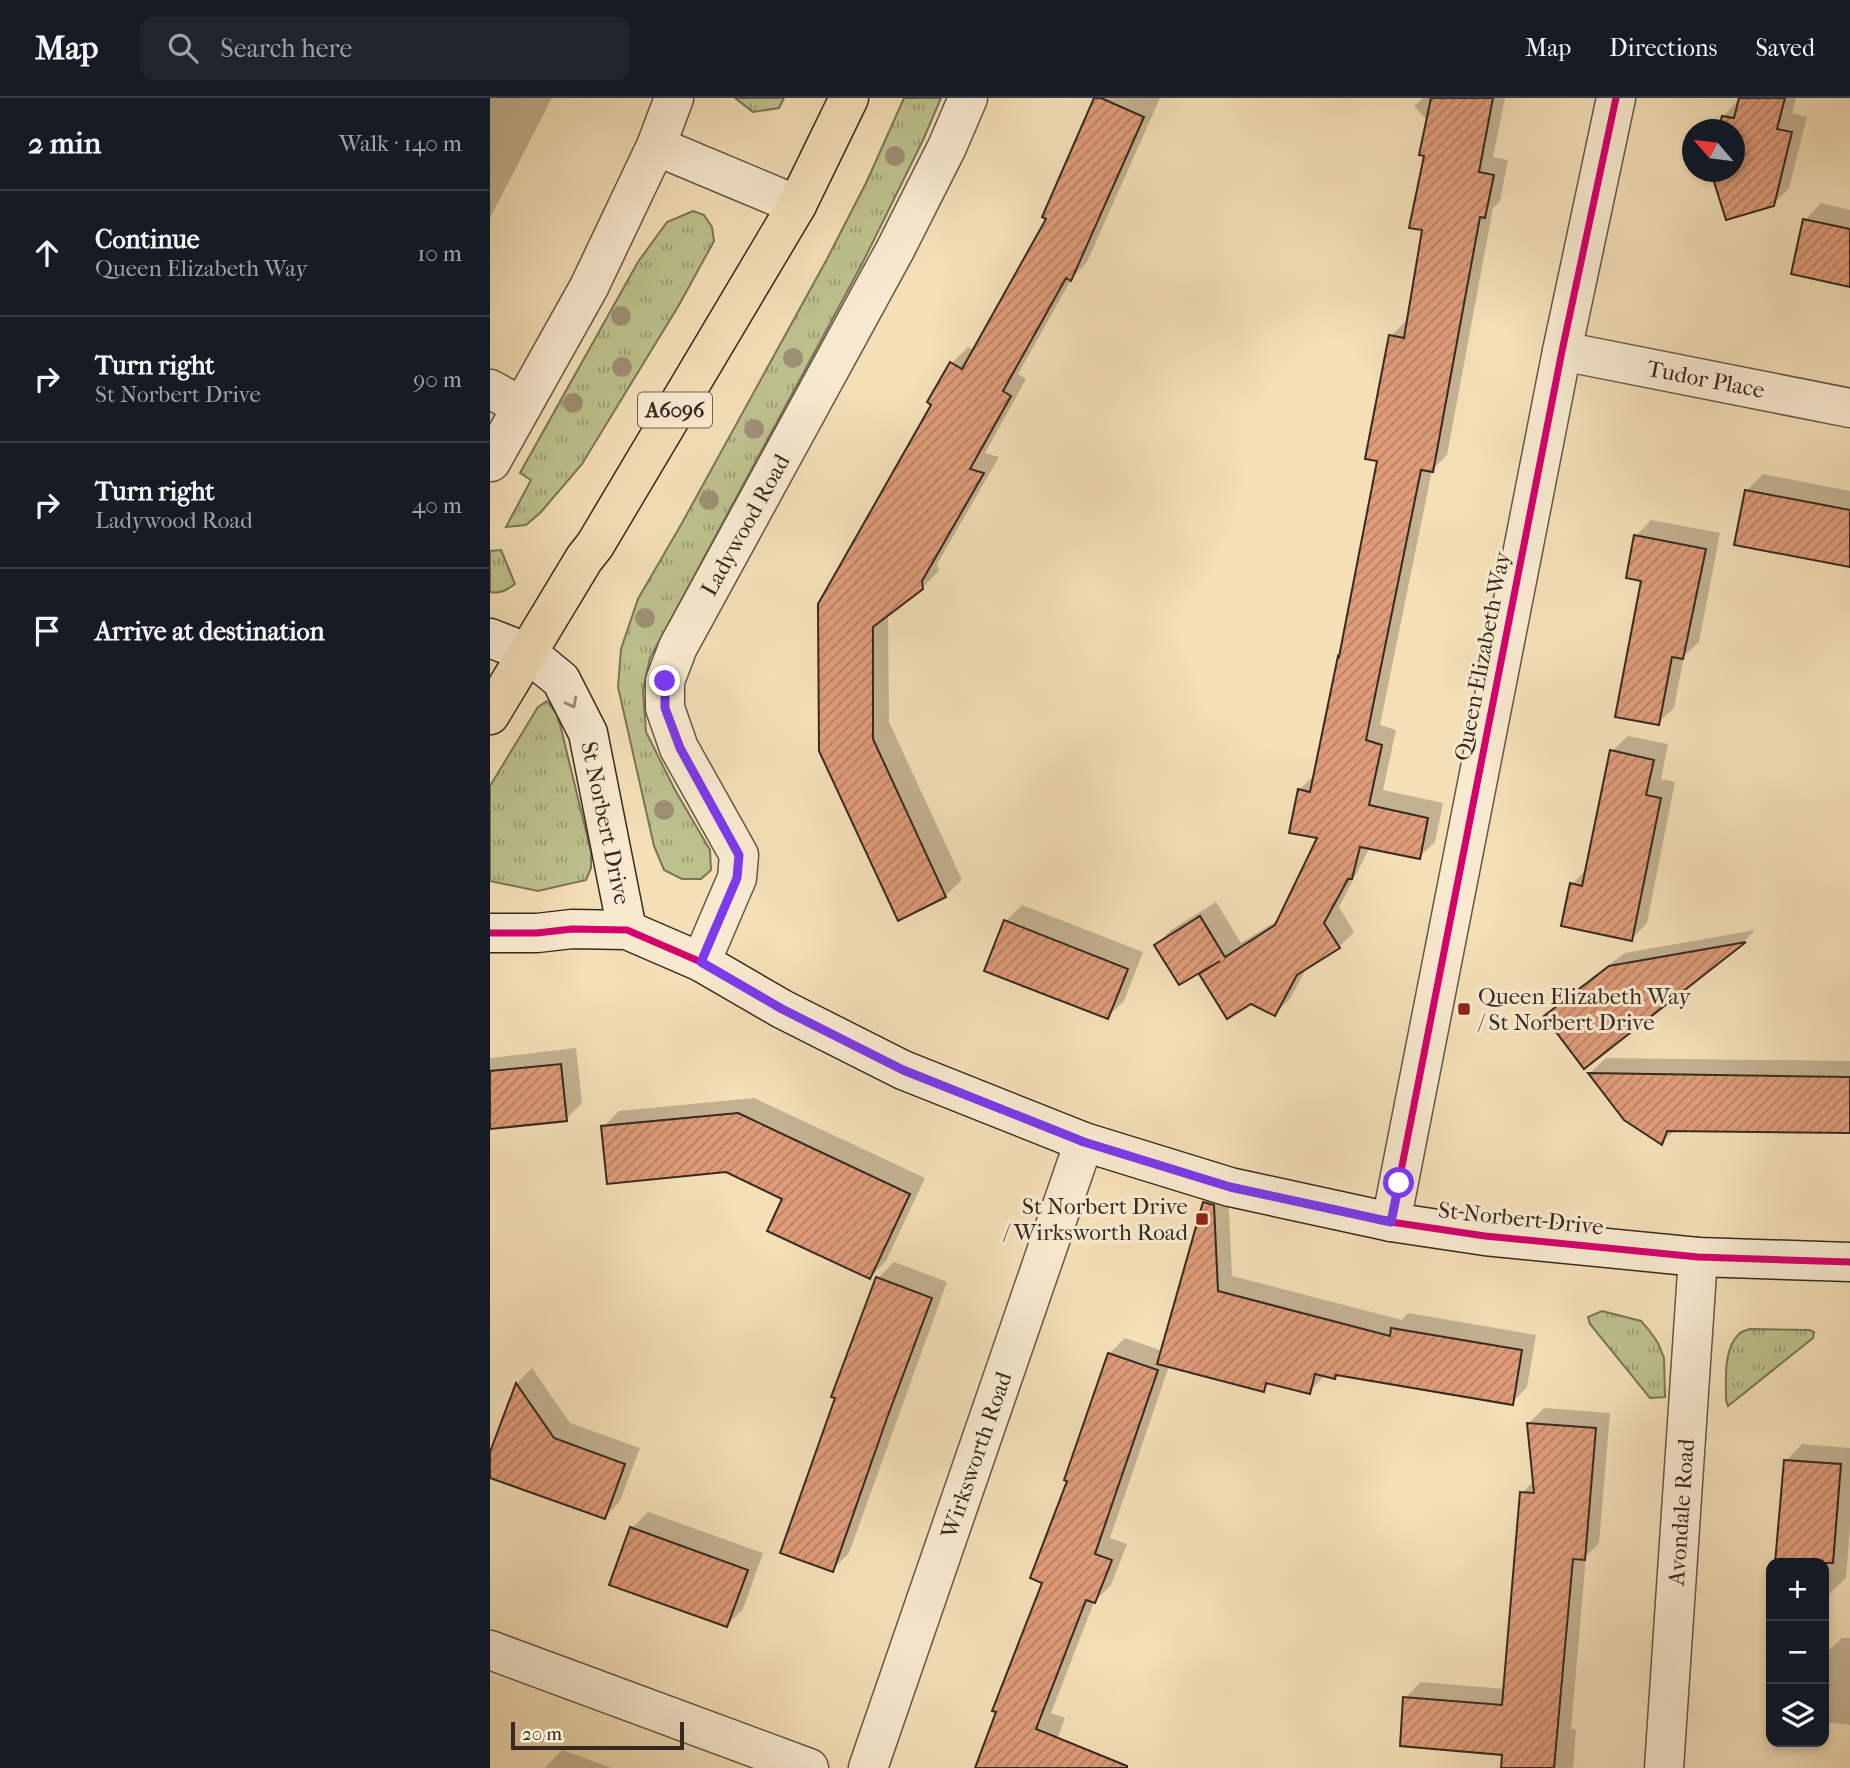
<!DOCTYPE html>
<meta charset="utf-8">
<style>
:root{--surface:#171b24;--page:#20242c;--text:#f1f3f6;--muted:#9ea1a6;--line:#363941}
body{margin:0;font-family:"IM FELL French Canon",serif;background:var(--page);color:var(--text)}
.controls{position:absolute;right:21px;bottom:21px;display:grid;overflow:hidden;border-radius:14px;box-shadow:0 4px 10px #0003}
.controls button{width:63px;height:63px;display:grid;place-items:center;padding:0;border:0;border-bottom:2px solid var(--line);background:var(--surface);color:var(--text);font:35px sans-serif}
.compass{position:absolute;left:1192px;top:21px;width:63px;height:63px;border-radius:50%;background:var(--surface);box-shadow:0 4px 10px #0003;rotate:298deg}
.scale{position:absolute;left:21px;bottom:18px;width:173px;box-sizing:border-box;padding-left:7px;border:4px solid #372921;border-top:0;font-size:19px;line-height:24px;white-space:nowrap;color:#372921;-webkit-text-stroke:5px #f8ead0;paint-order:stroke}
.stop{position:absolute;width:21px;height:21px;margin:-16px;border:5px solid #7c3aed;border-radius:50%;background:#fff}
.stop.end{background:#7c3aed;border-color:#fff;box-shadow:0 2px 7px #0008}
.list{margin:0;padding:0;list-style:none}
h2{display:flex;justify-content:space-between;align-items:center;height:91px;margin:0;padding:0 28px;font-size:30px}
h2 small{font-size:23px;font-weight:400;color:var(--muted)}
.list li{display:grid;grid-template-columns:46px 1fr auto;gap:21px;align-items:center;box-sizing:border-box;height:126px;padding:0 28px;border-top:2px solid var(--line)}
.list b{display:block;font-size:26px;white-space:nowrap}
.list p{margin:0;font-size:23px;white-space:nowrap;color:var(--muted)}
.list em{font-size:23px;font-style:normal;color:var(--muted)}
.icon{flex:none;width:38px;height:38px;fill:none;stroke:currentColor;stroke-width:2;stroke-linecap:round;stroke-linejoin:round}
.map{position:relative;flex:none;width:1360px;height:1670px;overflow:hidden}
header{display:flex;align-items:center;gap:42px;box-sizing:border-box;height:98px;padding:0 35px;background:var(--surface);border-bottom:2px solid var(--line)}
header strong{font-size:33px}
nav{display:flex;gap:38px;margin-inline-start:auto;font-size:24px}
.search{width:490px;height:63px;background:var(--page);display:flex;align-items:center;gap:18px;box-sizing:border-box;padding:0 24px;border-radius:14px;color:var(--muted);font-size:26px}
main{display:flex}
aside{flex:1;background:var(--surface)}
.map>svg:first-child{display:block}
</style>
<header>
<strong>Map</strong>
<div class="search"><svg class="icon" aria-label="search" viewBox="0 0 24 24"><circle cx="10" cy="10" r="6"/><path d="M15 15l6 6"/></svg>Search here</div>
<nav><a>Map</a><a>Directions</a><a>Saved</a></nav>
</header>
<main>
<aside>
<h2>2 min<small>Walk · 140 m</small></h2>
<ul class="list">
<li><svg class="icon" aria-label="ahead" viewBox="0 0 24 24"><path d="M12 20V5M6 11l6-6 6 6"/></svg><div><b>Continue</b><p>Queen Elizabeth Way</p></div><em>10 m</em></li>
<li><svg class="icon" aria-label="right" viewBox="0 0 24 24"><path d="M7 20v-9h11M14 6l5 5-5 5"/></svg><div><b>Turn right</b><p>St Norbert Drive</p></div><em>90 m</em></li>
<li><svg class="icon" aria-label="right" viewBox="0 0 24 24"><path d="M7 20v-9h11M14 6l5 5-5 5"/></svg><div><b>Turn right</b><p>Ladywood Road</p></div><em>40 m</em></li>
<li><svg class="icon" aria-label="arrive" viewBox="0 0 24 24"><path d="M6 21V4h12l-3 4 3 4H6"/></svg><div><b>Arrive at destination</b></div></li>
</ul>
</aside>
<div class="map">
<svg width="1360" height="1670" viewBox="0 0 1360 1670">
<defs>
<pattern id="grass-tufts" width="24" height="20" patternUnits="userSpaceOnUse" patternTransform="scale(1.75)"><rect width="24" height="20" fill="#bdc18d"/><path d="M3 7l-1-3M5 7V3M7 7l1-3M15 17l-1-3M17 17v-4M19 17l1-3" fill="none" stroke="#9a9d73"/></pattern>
<pattern id="building-hatch" width="6" height="6" patternUnits="userSpaceOnUse" patternTransform="scale(1.75)"><rect width="6" height="6" fill="#df9c79"/><path d="M-1 1l2-2M0 6l6-6M5 7l2-2" fill="none" stroke="#b67f63"/></pattern>
</defs>
<rect width="100%" height="100%" fill="#f4dfb7"/>
<filter id="stains"><feTurbulence type="fractalNoise" baseFrequency=".00286" numOctaves="4"/><feColorMatrix values="0 0 0 0 .2 0 0 0 0 .09 0 0 0 0 .02 0 0 0 .5 -.17"/></filter>
<radialGradient id="worn" r=".72"><stop offset=".6" stop-color="#630" stop-opacity="0"/><stop offset="1" stop-color="#630" stop-opacity=".3"/></radialGradient>
<g fill="url(#grass-tufts)" stroke="#7a7557" stroke-width="2">
<polygon points="245,0 294,0 289,10 263,14"/>
<polygon points="414,0 451,0 434,40 372,166 160,560 153,592 156,634 185,692 220,752 221,772 211,781 192,781 174,772 164,748 128,589 131,551 148,501 192,425 337,161 377,83"/>
<polygon points="203,113 214,117 222,129 224,143 189,207 92,366 51,414 36,427 16,429 41,382 30,375 148,164 177,124"/>
<path d="M 11,452 L 25,486 C 17,492 10,496 0,494 L 0,453 Z"/>
<polygon points="57,603 68,618 101,754 101,770 96,782 48,793 0,783 0,688 48,609"/>
<polygon points="1112,1213 1151,1223 1159,1232 1168,1245 1174,1260 1175,1299 1160,1300 1100,1226 1098,1219"/>
<path d="M 1259,1231 L 1320,1232 L 1324,1234 L 1323,1240 L 1238,1308 L 1236,1302 C 1236,1283 1233,1251 1249,1236 C 1252,1233 1256,1233 1259,1231 Z"/>
</g>
<g fill="#0003">
<polygon points="0,0 62,0 0,120"/>
<polygon points="606,0 670,0 597,164 582,180 528,276 536,281 495,355 509,359 447,466 449,473 432,490 398,515 399,624 472,782 455,798 331,653 444,306 439,303 462,265 478,249 484,252 558,120"/>
<polygon points="933,0 1015,0 1003,59 1018,62 1010,103 1003,110 957,357 942,372 890,627 906,632 893,692 953,705 945,744 929,759 880,749 849,809 864,834 849,849 817,869 800,901 784,916 711,876 717,870 666,847 681,832 726,804 751,845 791,820 829,739 809,692 825,677 849,559 889,362 901,238 916,223 919,223 934,131 938,23 924,8"/>
<polygon points="1250,0 1306,0 1302,15 1317,19 1299,90 1283,106 1237,120 1223,74 1244,74 1244,32 1233,19"/>
<polygon points="1331,105 1360,112 1360,187 1315,122"/>
<polygon points="1273,376 1360,393 1360,467 1256,393"/>
<polygon points="1161,422 1230,435 1209,544 1194,558 1184,610 1168,625 1153,482 1146,438"/>
<polygon points="1138,638 1178,646 1171,681 1185,684 1157,825 1142,841 1082,786 1097,771 1122,653"/>
<polygon points="532,807 653,854 634,903 617,919 516,823"/>
<polygon points="1265,832 1255,842 1095,968 1056,918 1069,905 1135,855"/>
<polygon points="86,950 92,1005 76,1021 0,1029 0,960"/>
<polygon points="1116,960 1360,963 1360,1033 1185,1032 1171,1045 1100,975"/>
<polygon points="264,1000 435,1080 396,1163 380,1179 294,1100 237,1072 113,1029 129,1013"/>
<polygon points="730,1089 738,1092 742,1178 912,1222 918,1215 1046,1237 1037,1289 1022,1305 848,1276 845,1279 835,1277 819,1294 780,1285 773,1292 679,1268 620,1440 637,1446 621,1487 604,1504 561,1615 575,1620 556,1670 487,1670 554,1484 579,1382 619,1256 635,1240 673,1253 714,1104"/>
<polygon points="404,1164 457,1184 359,1455 342,1472 388,1180"/>
<polygon points="42,1270 80,1325 150,1350 130,1403 115,1419 0,1378 0,1361 27,1285"/>
<polygon points="1054,1310 1120,1315 1109,1445 1096,1458 1081,1631 1086,1631 1083,1670 1013,1670 1014,1656 915,1600 931,1584 1015,1591 1032,1395 1044,1383 1039,1325"/>
<polygon points="1312,1346 1360,1350 1360,1428 1356,1480 1339,1496 1334,1496 1334,1465 1287,1465 1296,1363"/>
<polygon points="158,1414 273,1455 253,1511 237,1527 142,1430"/>
<polygon points="1352,1540 1360,1540 1360,1627 1334,1624 1335,1556"/>
<polygon points="72,1652 122,1670 55,1670"/>
</g>
<g fill="url(#building-hatch)" stroke="#372921" stroke-width="2">
<polygon points="604,0 611,0 654,19 581,183 576,180 513,293 521,298 480,371 494,375 432,483 433,491 383,529 383,641 456,799 408,823 329,653 328,506 441,307 437,304 460,264 472,271 556,121 552,119"/>
<polygon points="941,0 1003,0 989,74 1004,77 995,120 990,119 943,374 931,372 876,642 892,647 879,707 938,720 930,761 870,749 862,781 858,781 834,825 850,850 807,877 785,918 761,906 737,921 709,876 730,863 689,887 664,847 710,818 735,859 785,827 827,740 799,735 808,691 820,694 848,558 849,559 887,363 875,361 899,237 914,240 932,132 919,130 934,58 929,57"/>
<polygon points="1249,0 1295,0 1287,31 1302,34 1284,108 1236,122 1221,74 1244,74 1244,32 1228,32 1232,18 1244,20"/>
<polygon points="1313,121 1360,131 1360,189 1301,176"/>
<polygon points="1255,392 1360,412 1360,469 1244,447"/>
<polygon points="1144,437 1216,451 1193,561 1182,559 1169,627 1125,619 1151,483 1136,480"/>
<polygon points="1120,652 1164,662 1156,697 1171,700 1142,843 1071,828 1080,785 1092,788"/>
<polygon points="514,822 638,871 618,921 494,873"/>
<polygon points="1256,844 1094,971 1054,918 1119,868"/>
<polygon points="71,966 77,1023 0,1031 0,973"/>
<polygon points="1098,975 1360,979 1360,1035 1177,1033 1172,1047 1134,1022"/>
<polygon points="248,1015 420,1096 380,1181 277,1133 292,1101 236,1074 117,1086 111,1028"/>
<polygon points="713,1104 724,1107 728,1193 900,1238 901,1230 1032,1252 1023,1307 846,1277 845,1281 825,1276 820,1296 776,1285 774,1294 667,1266"/>
<polygon points="386,1179 442,1200 397,1320 343,1474 290,1455 345,1300 341,1299"/>
<polygon points="618,1255 668,1272 605,1456 622,1462 605,1505 596,1502 546,1631 637,1668 637,1670 485,1670 506,1614 502,1613 552,1485 540,1480 577,1383 574,1382"/>
<polygon points="26,1285 64,1340 135,1366 115,1421 0,1380 0,1354"/>
<polygon points="1037,1325 1106,1330 1095,1462 1083,1461 1064,1670 1011,1670 1012,1657 910,1648 913,1599 1012,1607 1030,1394 1044,1395"/>
<polygon points="1294,1362 1351,1366 1343,1465 1285,1465"/>
<polygon points="140,1429 258,1472 237,1529 119,1487"/>
</g>
<g fill="none" stroke-linecap="round" stroke-linejoin="round">
<g stroke="#665646" stroke-width="41">
<g id="street">
<polyline points="166,48 307,107"/>
<polyline points="1072,253 1360,310"/>
<polyline points="0,291 31,308"/>
<polyline points="1,364 99,189 166,48 184,0"/>
<polyline points="211,864 247,780 249,757 189,650 175,610 175,583 188,549 405,152 457,49 478,0"/>
<polyline points="901,1124 1072,253 1126,0"/>
<polyline points="0,1552 319,1670"/>
<polyline points="378,1670 594,1044"/>
<polyline points="1174,1670 1208,1159"/>
</g>
</g>
<g stroke="#372921" stroke-width="41">
<g id="secondary">
<polyline points="0,540 38,555 71,582 98,635 137,832"/>
<polyline points="0,835 47,835 82,831 137,832 211,864 292,911 413,972 594,1044 740,1089 901,1124 995,1138 1208,1159 1360,1164"/>
</g>
</g>
<g stroke="#372921" stroke-width="41">
<polyline id="primary" points="0,617 94,461 105,447 307,107 359,0"/>
</g>
<use href="#street" stroke="#f8ead0" stroke-width="38"/>
<use href="#secondary" stroke="#f8ead0" stroke-width="38"/>
<use href="#primary" stroke="#f4dfb7" stroke-width="38"/>
<g stroke="#f8ead0" stroke-width="11">
<g id="cycleway">
<polyline points="0,835 47,835 82,831 137,832 211,864 292,911 413,972 594,1044 740,1089 901,1124 995,1138 1208,1159 1360,1164"/>
<polyline points="901,1124 1072,253 1126,0"/>
</g>
</g>
<use href="#cycleway" stroke="#d6006c" stroke-width="7"/>
</g>
<g fill="#9e9073">
<circle cx="405" cy="58" r="10"/>
<circle cx="131" cy="218" r="10"/>
<circle cx="303" cy="260" r="10"/>
<circle cx="132" cy="269" r="10"/>
<circle cx="83" cy="305" r="10"/>
<circle cx="264" cy="331" r="10"/>
<circle cx="219" cy="402" r="10"/>
<circle cx="155" cy="520" r="10"/>
<circle cx="174" cy="712" r="10"/>
</g>
<defs><path id="oneway-chevron" d="M-2-3.5L2.5 0L-2 3.5" fill="none" stroke-width="1.6" stroke-linecap="round" stroke-linejoin="round" transform="scale(1.75)"/></defs>
<use stroke="#988a78" href="#oneway-chevron" transform="translate(82 605) rotate(62)"/>
<g fill="none" stroke-linecap="round" stroke-linejoin="round">
<polyline stroke="#7c3aed" stroke-width="9" points="175,583 175,610 190,650 249,757 247,780 211,864 292,911 413,972 594,1044 740,1089 901,1124 909,1085"/>
</g>
<g fill="#8f2418" stroke="#f8ead0" stroke-width="2.5">
<rect x="967" y="904" width="14" height="14" rx="3.5"/>
<rect x="705" y="1114" width="14" height="14" rx="3.5"/>
</g>
<g text-anchor="middle" stroke-width="6" stroke-linejoin="round" paint-order="stroke">
<rect fill="#f8ead0" stroke="#716356" stroke-width="2" x="148" y="294.5" width="74" height="35" rx="5"/>
<g font-size="21" font-weight="bold" fill="#372921">
<text x="185" y="319">A6096</text>
</g>
<g font-size="23" fill="#372921" stroke="#f8ead0">
<text transform="translate(1216 281) rotate(11)" y="8">Tudor Place</text>
<text transform="translate(255 427) rotate(-61)" y="8">Ladywood Road</text>
<text transform="translate(992 558) rotate(-79)" y="8">Queen Elizabeth Way</text>
<text transform="translate(116 725) rotate(78)" y="8">St Norbert Drive</text>
<text transform="translate(1031 1120) rotate(6)" y="8">St Norbert Drive</text>
<text transform="translate(486 1357) rotate(-71)" y="8">Wirksworth Road</text>
<text transform="translate(1191 1414) rotate(-86)" y="8">Avondale Road</text>
</g>
<g font-size="23" fill="#372921" stroke="#f8ead0" text-anchor="start">
<text x="988" y="906">Queen Elizabeth Way<tspan x="988" dy="26">/ St Norbert Drive</tspan></text>
<text x="698" y="1116" text-anchor="end">St Norbert Drive<tspan x="698" dy="26">/ Wirksworth Road</tspan></text>
</g>
</g>
<rect width="100%" height="100%" filter="url(#stains)"/>
<rect width="100%" height="100%" fill="url(#worn)"/>
</svg>
<div class="controls">
<button>+</button>
<button>−</button>
<button><svg class="icon" aria-label="layers" viewBox="0 0 24 24"><path d="M12 4l9 5-9 5-9-5zM3 14l9 5 9-5"/></svg></button>
</div>
<svg class="compass" viewBox="-18 -18 36 36"><path d="M0-13l5 13h-10z" fill="#e53935"/><path d="M0 13l5-13h-10z" fill="#9ea1a6"/></svg>
<div class="scale">20 m</div>
<div class="stop" style="left:909px;top:1085px"></div>
<div class="stop end" style="left:175px;top:583px"></div>
</div>
</main>
